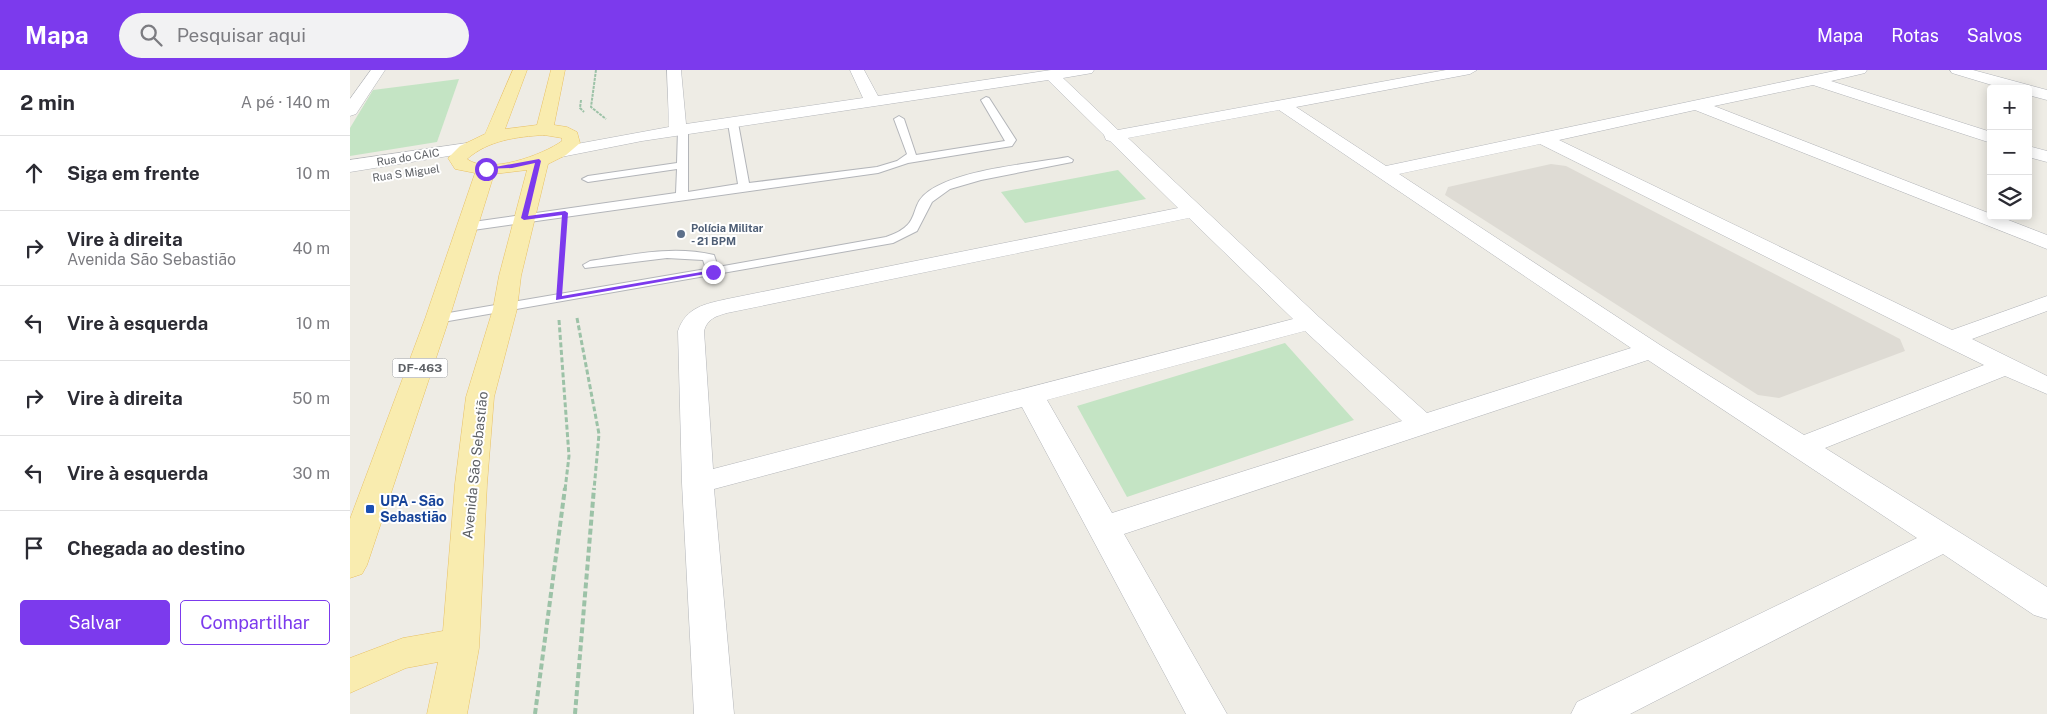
<!DOCTYPE html>
<html lang="pt">
<meta charset="utf-8">
<style>
:root{--surface:#fff;--page:#f2f2f3;--text:#2b2b33;--muted:#7c7c81;--line:#e1e1e2;--accent:#7c3aed}
body{margin:0;font-family:"Public Sans",sans-serif;background:var(--page);color:var(--text)}
.controls{position:absolute;right:15px;top:15px;display:grid;overflow:hidden;border-radius:5px;box-shadow:0 2px 12px #0003}
.controls button{width:45px;height:45px;display:grid;place-items:center;padding:0;border:0;border-bottom:1px solid var(--line);background:var(--surface);color:var(--text);font:25px sans-serif}
.stop{position:absolute;width:15px;height:15px;margin:-11px;border:4px solid #7c3aed;border-radius:50%;background:#fff}
.stop.end{background:#7c3aed;border-color:#fff;box-shadow:0 1px 5px #0008}
.list{margin:0;padding:0;list-style:none}
h2{display:flex;justify-content:space-between;align-items:center;height:65px;margin:0;padding:0 20px;font-size:21px}
h2 small{font-size:16px;font-weight:400;color:var(--muted)}
.list li{display:grid;grid-template-columns:32px 1fr auto;gap:15px;align-items:center;box-sizing:border-box;height:75px;padding:0 20px;border-top:1px solid var(--line)}
.list b{display:block;font-size:19px;white-space:nowrap}
.list p{margin:0;font-size:16px;white-space:nowrap;color:var(--muted)}
.list em{font-size:16px;font-style:normal;color:var(--muted)}
.actions{display:flex;gap:10px;padding:15px 20px}
.actions a{flex:1;padding:11px 0;border:1px solid var(--accent);border-radius:5px;text-align:center;font-size:18px;color:var(--accent)}
.actions .main{background:var(--accent);color:#fff}
.icon{flex:none;width:28px;height:28px;fill:none;stroke:currentColor;stroke-width:2;stroke-linecap:round;stroke-linejoin:round}
.map{position:relative;flex:none;width:1697px;height:644px;overflow:hidden}
header{display:flex;align-items:center;gap:30px;box-sizing:border-box;height:70px;padding:0 25px;background:var(--accent);color:#fff}
header strong{font-size:24px}
nav{display:flex;gap:28px;margin-inline-start:auto;font-size:18px}
.search{width:350px;height:45px;background:var(--page);display:flex;align-items:center;gap:12px;box-sizing:border-box;padding:0 18px;border-radius:28px;color:var(--muted);font-size:19px}
main{display:flex}
aside{flex:1;background:var(--surface)}
.map>svg:first-child{display:block}
</style>
<header>
<strong>Mapa</strong>
<div class="search"><svg class="icon" aria-label="search" viewBox="0 0 24 24"><circle cx="10" cy="10" r="6"/><path d="M15 15l6 6"/></svg>Pesquisar aqui</div>
<nav><a>Mapa</a><a>Rotas</a><a>Salvos</a></nav>
</header>
<main>
<aside>
<h2>2 min<small>A pé · 140 m</small></h2>
<ul class="list">
<li><svg class="icon" aria-label="ahead" viewBox="0 0 24 24"><path d="M12 20V5M6 11l6-6 6 6"/></svg><div><b>Siga em frente</b></div><em>10 m</em></li>
<li><svg class="icon" aria-label="right" viewBox="0 0 24 24"><path d="M7 20v-9h11M14 6l5 5-5 5"/></svg><div><b>Vire à direita</b><p>Avenida São Sebastião</p></div><em>40 m</em></li>
<li><svg class="icon" aria-label="left" viewBox="0 0 24 24"><path d="M17 20v-9H6M10 6l-5 5 5 5"/></svg><div><b>Vire à esquerda</b></div><em>10 m</em></li>
<li><svg class="icon" aria-label="right" viewBox="0 0 24 24"><path d="M7 20v-9h11M14 6l5 5-5 5"/></svg><div><b>Vire à direita</b></div><em>50 m</em></li>
<li><svg class="icon" aria-label="left" viewBox="0 0 24 24"><path d="M17 20v-9H6M10 6l-5 5 5 5"/></svg><div><b>Vire à esquerda</b></div><em>30 m</em></li>
<li><svg class="icon" aria-label="arrive" viewBox="0 0 24 24"><path d="M6 21V4h12l-3 4 3 4H6"/></svg><div><b>Chegada ao destino</b></div></li>
</ul>
<div class="actions"><a class="main">Salvar</a><a>Compartilhar</a></div>
</aside>
<div class="map">
<svg width="1697" height="644" viewBox="0 0 1697 644">
<rect width="100%" height="100%" fill="#eeece5"/>
<polygon fill="#dedbd4" points="1201,94 1216,96 1550,269 1555,281 1429,328 1408,325 1095,125 1098,117"/>
<g fill="#c4e4c4">
<polygon points="109,9 87,72 0,86 0,58 23,20"/>
<polygon points="768,100 796,129 675,153 651,122"/>
<polygon points="935,273 1004,350 777,427 727,336"/>
</g>
<g fill="none" stroke-linecap="round" stroke-linejoin="round">
<g stroke="#b3b5b9" stroke-width="2">
<g id="service">
<polygon points="636,27 639,28 666,70 662,76 558,93 528,103 116,161 110,157 116,153 326,123 327,99 238,112 232,109 238,106 327,93 328,60 333,57 338,60 338,122 388,114 378,53 383,50 388,53 399,113 527,97 547,91 557,84 544,49 549,46 554,49 566,85 655,71 631,30"/>
<path d="M 718,87 L 723,90 L 722,92 L 631,110 L 600,119 L 582,132 L 567,161 L 543,173 L 87,253 L 80,249 L 87,245 L 356,199 L 353,190 L 317,188 L 235,198 L 233,195 L 240,191 C 281,185 322,175 364,185 L 368,197 L 536,167 C 575,154 556,137 579,121 C 611,99 679,94 718,87 Z"/>
</g>
</g>
<g stroke="#b3b5b9" stroke-width="1">
<g id="minor">
<polygon points="21,0 35,0 6,44 0,46 0,29"/>
<path d="M 317,0 L 331,0 L 336,54 L 513,28 L 500,0 L 514,0 L 528,26 L 701,0 L 744,0 L 742,3 L 713,8 L 768,60 L 1096,0 L 1127,0 L 1120,4 L 946,37 L 1036,96 L 1489,0 L 1517,0 L 1515,3 L 1481,11 L 1641,62 L 1641,73 L 1463,15 L 1364,36 L 1641,144 L 1641,146 L 1648,146 L 1697,165 L 1697,179 L 1345,40 L 1209,70 L 1602,260 L 1697,226 L 1697,241 L 1622,269 L 1697,306 L 1697,324 L 1655,306 L 1475,378 L 1697,517 L 1697,549 L 1684,545 L 1593,484 L 1280,644 L 1221,644 L 1227,632 L 1567,468 L 1298,290 L 774,464 L 877,644 L 836,644 L 672,337 L 364,419 L 384,644 L 344,644 L 332,413 L 328,261 C 336,237 355,234 377,229 L 828,138 L 760,71 L 756,70 L 754,65 L 698,10 L 292,71 L 211,87 L 205,86 L 202,82 L 205,78 L 319,57 ZM 929,40 L 1281,278 L 1077,343 L 969,247 L 778,68 ZM 1190,74 L 1591,274 L 1634,295 L 1454,365 L 1310,275 L 1049,104 ZM 839,148 L 943,249 L 363,399 L 354,261 C 357,249 366,246 377,243 ZM 955,261 L 1052,351 L 762,443 L 697,330 Z"/>
<polygon points="1600,0 1623,0 1697,20 1697,30 1678,25 1678,19 1655,19 1602,3"/>
<polygon points="1678,76 1697,81 1697,92 1678,87"/>
</g>
</g>
<g stroke="#b3b5b9" stroke-width="1">
<polygon id="tertiary" points="117,73 123,74 126,78 123,82 0,102 0,90"/>
</g>
<g stroke="#e8c165" stroke-width="1">
<path id="primary" d="M 163,0 L 177,0 L 155,59 L 187,55 L 201,0 L 215,0 L 204,55 L 217,57 L 227,62 L 230,73 L 216,85 L 198,94 L 171,206 L 167,239 L 144,327 L 137,414 L 129,578 L 117,644 L 77,644 L 88,592 L 56,598 L 0,623 L 0,588 L 53,568 L 93,561 L 105,414 L 116,327 L 143,239 L 149,206 L 177,100 L 144,104 L 99,249 L 17,495 L 12,504 L 0,508 L 0,449 L 75,249 L 125,103 L 105,99 L 98,88 L 110,76 L 135,64 ZM 194,65 L 212,68 L 212,71 C 193,85 138,105 117,89 C 139,70 166,67 194,65 Z"/>
</g>
<g stroke="#9cc2a7" stroke-width="2" stroke-dasharray="3 1" stroke-linecap="butt">
<polyline points="246,0 241,37 256,49"/>
<polyline points="231,30 230,38 234,42"/>
</g>
<polyline stroke="#9cc2a7" stroke-width="2.5" stroke-dasharray="4 2" stroke-linecap="butt" points="210,204 213,168"/>
<g stroke="#9cc2a7" stroke-width="3" stroke-dasharray="5 2.5" stroke-linecap="butt">
<polyline points="227,248 249,364 244,420"/>
<polyline points="209,250 219,386 215,420"/>
</g>
<g stroke="#9cc2a7" stroke-width="4" stroke-dasharray="6 3" stroke-linecap="butt">
<polyline points="185,644 215,418"/>
<polyline points="225,644 244,418"/>
</g>
<use href="#service" fill="#fff" fill-rule="evenodd"/>
<use href="#minor" fill="#fff" fill-rule="evenodd"/>
<use href="#tertiary" fill="#fff" fill-rule="evenodd"/>
<use href="#primary" fill="#f9ecaf" fill-rule="evenodd"/>
</g>
<polygon fill="#7c3aed" points="189,89 191,91 178,146 215,141 218,143 212,226 363,200 367,202 206,230 212,145 174,150 171,148 185,93 162,98 134,99"/>
<circle fill="#5c6f8a" stroke="#fff" stroke-width="2" cx="331" cy="164" r="5"/>
<rect fill="#1a4fb4" stroke="#fff" stroke-width="2" x="15" y="434" width="10" height="10" rx="2.5"/>
<g text-anchor="middle" stroke-width="4" stroke-linejoin="round" paint-order="stroke">
<g font-size="11" fill="#5d6065" stroke="#fff">
<text transform="translate(58 87) rotate(-9)" y="4">Rua do CAIC</text>
<text transform="translate(56 103) rotate(-8)" y="4">Rua S Miguel</text>
</g>
<g font-size="11" font-weight="bold" fill="#4e5e75" stroke="#fff" text-anchor="start">
<text x="341" y="162">Polícia Militar<tspan x="341" dy="13">- 21 BPM</tspan></text>
</g>
<rect fill="#fff" stroke="#8e9093" stroke-width="1" x="42.5" y="288.5" width="55" height="19" rx="4"/>
<g font-size="12" font-weight="bold" fill="#5d6065">
<text x="70" y="302">DF-463</text>
</g>
<g font-size="14" fill="#5d6065" stroke="#fff">
<text transform="translate(125 395) rotate(-84)" y="5">Avenida São Sebastião</text>
</g>
<g font-size="14" font-weight="bold" fill="#164399" stroke="#fff" text-anchor="start">
<text x="30" y="436">UPA - São<tspan x="30" dy="16">Sebastião</tspan></text>
</g>
</g>
</svg>
<div class="controls">
<button>+</button>
<button>−</button>
<button><svg class="icon" aria-label="layers" viewBox="0 0 24 24"><path d="M12 4l9 5-9 5-9-5zM3 14l9 5 9-5"/></svg></button>
</div>
<div class="stop" style="left:136px;top:99px"></div>
<div class="stop end" style="left:363px;top:202px"></div>
</div>
</main>
